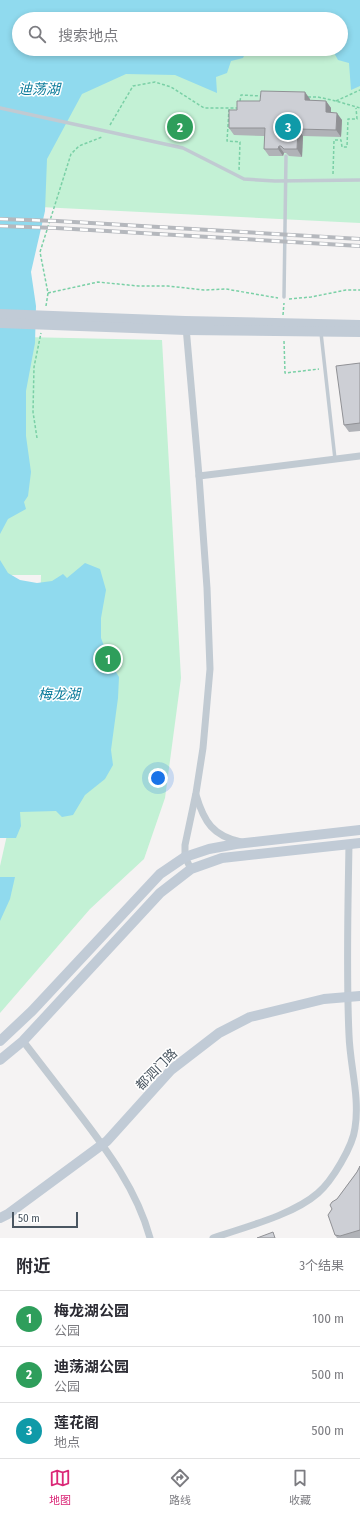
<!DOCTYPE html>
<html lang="zh">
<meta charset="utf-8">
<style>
:root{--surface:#fff;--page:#f2f2f3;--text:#2b2b33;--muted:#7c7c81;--line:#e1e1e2;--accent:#db2777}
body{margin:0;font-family:"Fira Sans Condensed","Noto Sans SC",sans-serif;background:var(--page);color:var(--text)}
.scale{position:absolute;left:12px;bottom:10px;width:66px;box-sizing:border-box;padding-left:4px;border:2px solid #4a5661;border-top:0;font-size:11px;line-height:14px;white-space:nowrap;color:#4a5661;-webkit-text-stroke:3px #fff;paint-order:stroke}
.you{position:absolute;left:158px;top:778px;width:14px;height:14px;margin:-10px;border:3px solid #fff;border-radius:50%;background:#1a73e8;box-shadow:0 0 0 6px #1a73e833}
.badge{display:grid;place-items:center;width:26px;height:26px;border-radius:50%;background:var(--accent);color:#fff;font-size:13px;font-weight:700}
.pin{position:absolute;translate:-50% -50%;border:2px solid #fff;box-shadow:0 1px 4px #0006}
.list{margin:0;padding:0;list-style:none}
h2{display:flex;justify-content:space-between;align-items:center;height:52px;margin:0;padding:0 16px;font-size:17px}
h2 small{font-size:13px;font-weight:400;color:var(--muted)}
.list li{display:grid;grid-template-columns:26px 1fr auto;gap:12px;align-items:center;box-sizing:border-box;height:56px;padding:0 16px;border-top:1px solid var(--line)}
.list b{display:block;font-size:15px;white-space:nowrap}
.list p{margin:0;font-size:13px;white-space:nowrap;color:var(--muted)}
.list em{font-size:13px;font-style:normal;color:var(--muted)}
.icon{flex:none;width:22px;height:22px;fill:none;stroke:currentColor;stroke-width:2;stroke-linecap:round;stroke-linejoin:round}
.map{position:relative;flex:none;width:360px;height:1238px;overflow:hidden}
.search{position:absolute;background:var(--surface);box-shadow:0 2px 6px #0003;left:12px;right:12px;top:12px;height:44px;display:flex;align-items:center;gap:10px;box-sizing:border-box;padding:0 14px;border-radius:22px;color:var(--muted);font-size:15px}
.sheet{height:220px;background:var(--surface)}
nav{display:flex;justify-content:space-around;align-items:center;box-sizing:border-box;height:56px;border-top:1px solid var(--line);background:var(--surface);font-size:11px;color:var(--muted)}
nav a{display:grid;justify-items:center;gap:2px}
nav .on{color:var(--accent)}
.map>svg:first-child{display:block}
</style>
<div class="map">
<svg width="360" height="1238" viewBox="0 0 360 1238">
<rect width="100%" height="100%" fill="#f5f3f3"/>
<g fill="#c3f1d5" fill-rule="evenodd">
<path d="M 0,0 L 360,0 L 360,223 L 0,205 ZM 19,19 L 341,19 L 341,49 L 19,49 Z"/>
<polygon points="23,337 162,340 181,678 165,798 144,859 90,909 0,1013 0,866 14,804 39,640 41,575 5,575 0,569 0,509"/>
</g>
<g fill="#90daee">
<polygon points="0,0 360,0 360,86 351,90 349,63 338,60 332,49 320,49 341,49 341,19 19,19 19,49 247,49 243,58 231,61 227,73 216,77 217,93 175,75 126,74 82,94 47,159 45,211 31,272 36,306 35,343 26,391 26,436 31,472 28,496 24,502 26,509 8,519 0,534"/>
<polygon points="0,560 8,573 20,580 37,583 52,581 63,574 67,578 85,563 100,569 106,590 101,618 101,638 110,662 119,677 118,698 111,750 113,765 105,779 85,795 73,815 62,817 56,811 20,812 21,826 16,838 0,838"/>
<polygon points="0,877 15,877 10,899 0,921"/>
</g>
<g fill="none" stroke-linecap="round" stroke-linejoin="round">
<g stroke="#7ad0a6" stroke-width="1.5" stroke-dasharray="3 2" stroke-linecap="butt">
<polyline points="308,97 318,97 336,101 360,108"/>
<polyline points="240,101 241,95 262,96"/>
<polyline points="336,101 360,90"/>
<polyline points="229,109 227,141 240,142 239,171"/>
<polyline points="110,125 133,86 155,82 171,87 204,108 238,108"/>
<polyline points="333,174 334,140 341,140 342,147 347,147 348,119 357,119 356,108"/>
<polyline points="48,293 98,282 138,286 168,286 204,290 226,289 278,298"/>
<polyline points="289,299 311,297 346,290 360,290"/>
<polyline points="46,306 48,293 40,252 71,154 79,146 102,137"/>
<polyline points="283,315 284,303"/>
<polyline points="284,341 285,373 319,369"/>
<polyline points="37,438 33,412 34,367 41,333"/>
</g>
<g stroke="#c1cad2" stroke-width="3.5">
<polyline points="0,108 183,148 244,179 275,181 360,180"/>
<polyline points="284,297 286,156"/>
<polyline points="321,333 335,459"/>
</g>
<g stroke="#c1cad2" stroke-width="7">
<polyline points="186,327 199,476 207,588 210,669 203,748 196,793 185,845 185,857 191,869"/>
<polyline points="199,476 360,456"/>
<path d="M 196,795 C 204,822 213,836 241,842"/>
<path d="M 23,1041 C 41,1064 59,1088 77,1111 C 107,1150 137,1190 150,1238"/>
<path d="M 213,1238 C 245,1227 293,1215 318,1193 C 332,1181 353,1146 355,1128 C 360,1097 350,1066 349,1035 C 346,971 348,908 349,844"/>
</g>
<g stroke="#c1cbd6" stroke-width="10">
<polyline points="0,314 185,321 360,325"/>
<polyline points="0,323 186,330 360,332"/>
<polyline points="0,1041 32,1011 160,874 185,857 209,849 236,844 360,830"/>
<polyline points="0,1060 23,1041 160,893 191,869 222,858 360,843"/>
<polyline points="0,1218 8,1214 107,1141 171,1070 219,1033 250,1017 324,999 360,996"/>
</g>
<g stroke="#b5b8bd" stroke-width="4">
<g id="rail">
<polyline points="0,219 57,221 360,239"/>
<polyline points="0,226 56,228 360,246"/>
</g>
</g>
<use href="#rail" stroke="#fff" stroke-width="2.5" stroke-dasharray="8" stroke-linecap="butt"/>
</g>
<g fill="#b0b2b7">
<polygon points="310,99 310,100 326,101 331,108 331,112 342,120 341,137 303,136 302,157 289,156 286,153 284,153 283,156 269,156 264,149 265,136 234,135 229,128 237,110"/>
<polygon points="360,363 360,431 349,432 344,425"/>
<polygon points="360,1166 360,1238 337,1238 335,1235 332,1209 337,1199 357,1172"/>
</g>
<g fill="#909195">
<polygon points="305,92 310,99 310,108 305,100"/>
<polygon points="326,101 331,108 331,119 326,112"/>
<polygon points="337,113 342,120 341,137 336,130"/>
<polygon points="298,129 303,136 302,157 297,149"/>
<polygon points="279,146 284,153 283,156 278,149"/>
</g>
<g fill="#cdcfd5" stroke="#909195">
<polygon points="261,91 305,92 305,100 326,101 326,112 337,113 336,130 298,129 297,149 284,149 281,146 279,146 278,149 264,149 265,128 229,128 229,110 237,110 237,101 260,101"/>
<polygon points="360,363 360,423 344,425 336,366"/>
<polygon points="360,1166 360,1230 340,1236 335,1235 328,1215 332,1209 330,1205 332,1202 337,1199 357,1172"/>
<polygon points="273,1232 275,1238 257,1238"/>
</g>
<g text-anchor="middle" stroke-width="3" stroke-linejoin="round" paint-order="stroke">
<g font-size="13" fill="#4a5661" stroke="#fff">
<text transform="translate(156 1069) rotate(-45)" y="5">都泗门路</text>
</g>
<g font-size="14" font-style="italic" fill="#0c7c9b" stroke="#fff">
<text x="39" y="94">迪荡湖</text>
<text x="59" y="699">梅龙湖</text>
</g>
</g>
</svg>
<div class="scale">50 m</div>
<div class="you"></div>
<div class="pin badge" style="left:108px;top:659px;background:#2e9e5b">1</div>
<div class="pin badge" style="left:180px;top:127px;background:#2e9e5b">2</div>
<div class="pin badge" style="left:288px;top:127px;background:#0f9aa8">3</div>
<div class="search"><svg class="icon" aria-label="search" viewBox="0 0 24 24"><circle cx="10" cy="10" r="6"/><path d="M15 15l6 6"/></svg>搜索地点</div>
</div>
<section class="sheet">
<h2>附近<small>3个结果</small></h2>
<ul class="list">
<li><span class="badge" style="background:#2e9e5b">1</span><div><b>梅龙湖公园</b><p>公园</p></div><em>100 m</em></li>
<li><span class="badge" style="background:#2e9e5b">2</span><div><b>迪荡湖公园</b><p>公园</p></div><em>500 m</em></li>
<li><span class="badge" style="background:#0f9aa8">3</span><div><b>莲花阁</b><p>地点</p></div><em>500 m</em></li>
</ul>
</section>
<nav>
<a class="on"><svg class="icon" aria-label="map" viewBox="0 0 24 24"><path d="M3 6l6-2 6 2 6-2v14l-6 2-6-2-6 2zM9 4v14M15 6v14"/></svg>地图</a>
<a><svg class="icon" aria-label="directions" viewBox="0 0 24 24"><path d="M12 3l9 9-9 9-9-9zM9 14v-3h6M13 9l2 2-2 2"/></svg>路线</a>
<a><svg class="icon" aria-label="saved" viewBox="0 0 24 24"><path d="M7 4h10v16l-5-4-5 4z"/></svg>收藏</a>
</nav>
